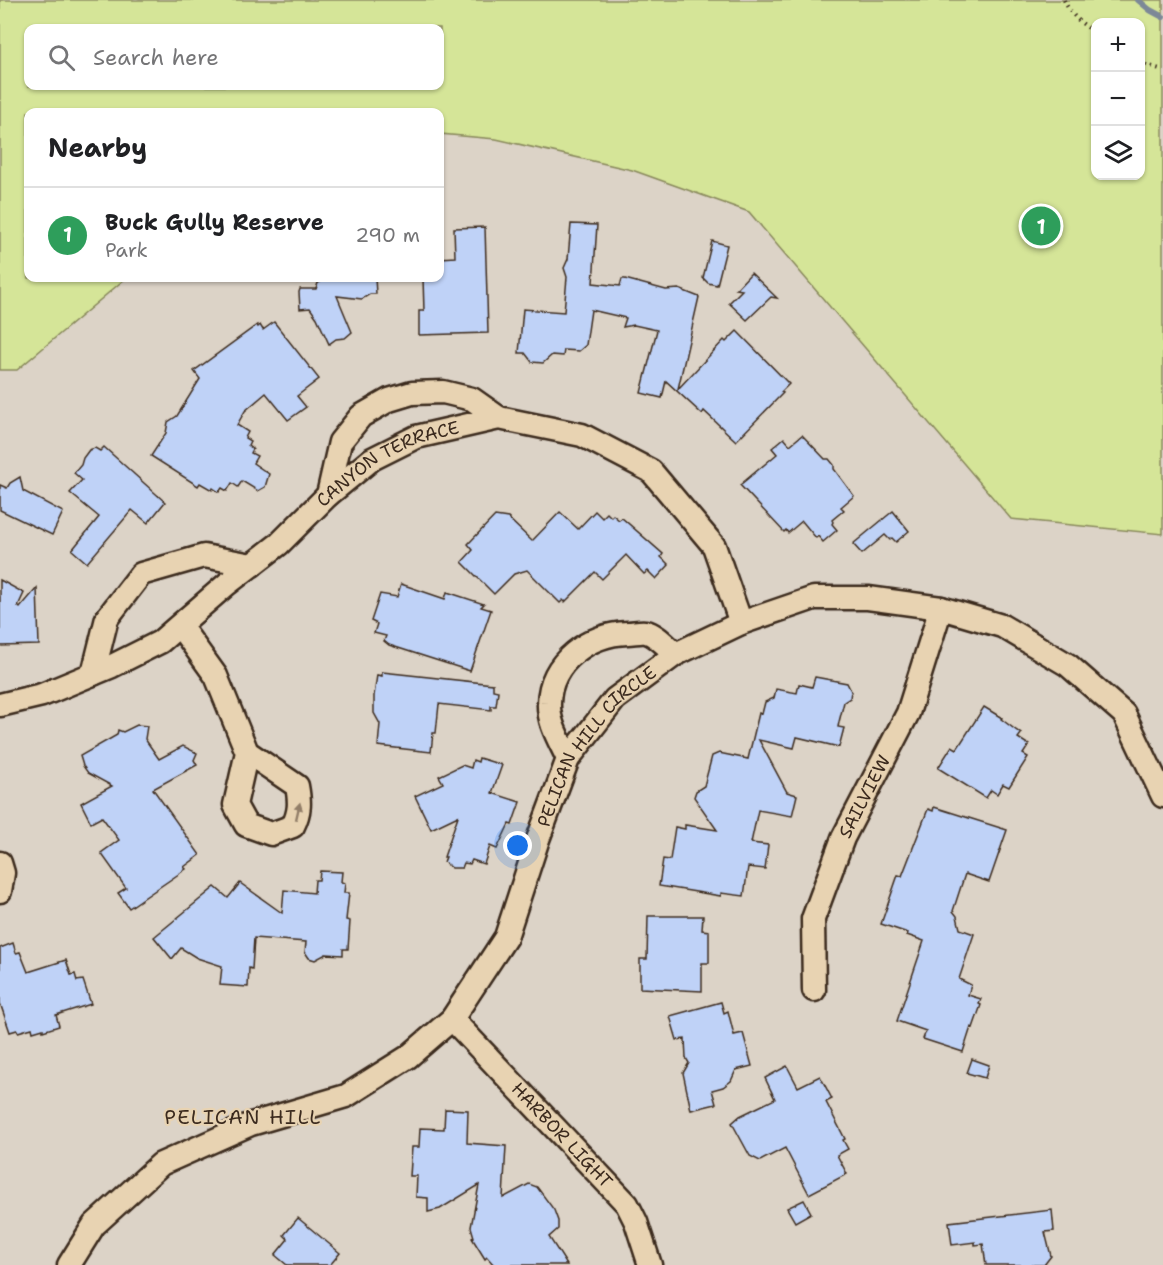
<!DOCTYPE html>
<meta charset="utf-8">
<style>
:root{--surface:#fff;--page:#f6f6f6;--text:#202124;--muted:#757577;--line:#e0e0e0;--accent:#0b8043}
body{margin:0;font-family:"Shantell Sans",sans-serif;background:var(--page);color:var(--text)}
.controls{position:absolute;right:18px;top:18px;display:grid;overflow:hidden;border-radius:12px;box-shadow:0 2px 4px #0004}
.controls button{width:54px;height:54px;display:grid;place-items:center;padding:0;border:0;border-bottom:2px solid var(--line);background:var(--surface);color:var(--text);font:30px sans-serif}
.you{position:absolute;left:518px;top:846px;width:21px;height:21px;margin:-15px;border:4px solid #fff;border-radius:50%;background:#1a73e8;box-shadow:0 0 0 9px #1a73e833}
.badge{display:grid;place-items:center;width:39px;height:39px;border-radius:50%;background:var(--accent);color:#fff;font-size:20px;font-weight:700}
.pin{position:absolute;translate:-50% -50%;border:3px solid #fff;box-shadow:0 2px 6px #0006}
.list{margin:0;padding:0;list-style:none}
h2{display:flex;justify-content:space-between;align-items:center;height:78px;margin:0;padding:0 24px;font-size:26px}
h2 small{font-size:20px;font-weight:400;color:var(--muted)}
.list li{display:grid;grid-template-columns:39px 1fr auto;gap:18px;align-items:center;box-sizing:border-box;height:96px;padding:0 24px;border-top:2px solid var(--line)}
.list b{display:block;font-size:22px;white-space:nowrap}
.list p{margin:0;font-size:20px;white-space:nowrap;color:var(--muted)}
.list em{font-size:20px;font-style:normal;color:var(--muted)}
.icon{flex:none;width:33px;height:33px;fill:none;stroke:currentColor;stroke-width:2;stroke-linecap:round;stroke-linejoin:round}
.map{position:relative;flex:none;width:1163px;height:1265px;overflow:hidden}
.search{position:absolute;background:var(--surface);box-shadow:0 2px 4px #0004;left:24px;top:24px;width:420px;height:66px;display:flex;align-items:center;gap:15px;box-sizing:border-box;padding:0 21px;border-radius:12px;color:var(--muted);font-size:22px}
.panel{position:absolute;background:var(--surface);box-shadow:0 2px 4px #0004;left:24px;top:108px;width:420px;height:174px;border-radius:12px}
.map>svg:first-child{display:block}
</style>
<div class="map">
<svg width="1163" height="1265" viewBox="0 0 1163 1265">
<rect width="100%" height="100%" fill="#dcd3c7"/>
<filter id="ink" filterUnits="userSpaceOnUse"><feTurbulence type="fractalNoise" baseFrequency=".0167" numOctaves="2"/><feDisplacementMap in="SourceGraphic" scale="12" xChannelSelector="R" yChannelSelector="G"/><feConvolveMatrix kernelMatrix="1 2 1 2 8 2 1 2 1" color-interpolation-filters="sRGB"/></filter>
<g filter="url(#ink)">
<path fill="#d5e598" stroke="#88885b" stroke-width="1.5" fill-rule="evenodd" d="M 0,0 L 1163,0 L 1163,534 L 1011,519 L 749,212 L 632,170 L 496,139 L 440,134 L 440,112 L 28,112 L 28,278 L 126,278 L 17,370 L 0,370 ZM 1096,22 L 1140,22 L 1140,176 L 1096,176 ZM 440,28 L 440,86 L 28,86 L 28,28 Z"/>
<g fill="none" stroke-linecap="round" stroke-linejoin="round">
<polyline stroke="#7b8897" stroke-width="6" points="1138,0 1150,10 1163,17"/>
</g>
<g fill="#bfd2f7" stroke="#3b2a1e" stroke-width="1.5">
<polygon points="571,224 597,225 593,283 620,286 622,279 625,279 666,290 679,289 699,297 678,389 724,340 726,342 737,331 789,384 781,392 783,393 736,441 704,411 702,414 666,381 662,398 641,393 657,330 634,325 623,327 626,318 591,310 586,345 579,351 564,350 563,356 552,355 543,363 532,362 525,353 519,353 523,309 564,312 567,277 564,268 568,259"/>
<polygon points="485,227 488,333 419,335 419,311 424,311 423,278 440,278 440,258 455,257 454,228"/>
<polygon points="712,241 727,245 717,285 708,283 703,278"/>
<polygon points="751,273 777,298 771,297 747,320 729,303 742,290 736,289"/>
<polygon points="327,278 375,278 376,294 370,294 362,299 337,296 352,332 345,338 336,339 329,344 317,318 310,308 300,309 299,292 300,289 316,289 318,283"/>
<polygon points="274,322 319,379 297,396 306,407 288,420 266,393 245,411 237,425 248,432 245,438 250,441 248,445 253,449 251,453 257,456 253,463 269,474 265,487 258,491 242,481 238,487 232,483 227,491 222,488 219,492 213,488 212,490 200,483 198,486 151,456 166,433 168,422 177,416 200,379 194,371 257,325 258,327 260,325 263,330"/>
<polygon points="802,435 825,459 829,459 834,465 834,469 854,496 841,507 844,510 832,520 833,522 832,524 837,530 823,542 818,536 816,538 802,521 788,533 786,530 784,532 740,485 777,454 772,448 784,438 790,445"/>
<polygon points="104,447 165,502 148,523 132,510 87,563 72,550 99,517 70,493 82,480 74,473 81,465 83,458 89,450 95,448 100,451"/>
<polygon points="20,477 23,491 63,512 52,535 0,510 0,485 7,488 10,483"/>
<polygon points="595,511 602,518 607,513 611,517 613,515 619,520 622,518 663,554 661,557 669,565 656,579 648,571 644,574 626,555 602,579 595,572 565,602 563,600 560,603 527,570 514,574 494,594 462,562 473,550 468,544 495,516 508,518 532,541 560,512 578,529"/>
<polygon points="893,511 909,531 896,542 892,538 890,540 885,535 862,554 853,544"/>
<polygon points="0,580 24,593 18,606 20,608 37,588 39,645 0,646"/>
<polygon points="401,584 445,599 447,592 484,604 481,607 491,610 470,671 389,645 384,641 386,636 374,633 377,624 371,621 380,594 397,597"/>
<polygon points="382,672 493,684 493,690 498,691 496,706 491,706 491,710 439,704 436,733 433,733 431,752 378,746 380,724 374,713 374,696 377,675 382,676"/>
<polygon points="815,677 847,683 851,691 850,698 844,702 839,722 838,727 844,728 839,747 797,737 794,748 759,740 787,792 797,795 792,816 758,810 751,843 768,845 765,869 748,867 744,896 721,893 721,896 659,886 663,859 670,860 675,827 685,829 685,825 717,830 694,797 696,791 704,786 712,756 719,753 748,759 759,713 762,714 765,702 774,698 776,689 797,693 799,684 812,687"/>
<polygon points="984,707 1002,718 1001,719 1021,734 1018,738 1029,745 1023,754 1028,757 1009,787 1003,784 997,794 991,790 986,798 938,768 952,746 957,749"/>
<polygon points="137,725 147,726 145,739 159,759 183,746 197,753 194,760 197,765 153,789 200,855 184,867 186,869 129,908 118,893 126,888 101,853 119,840 102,817 91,823 81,803 112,786 88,773 83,766 80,756 117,735 118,730 123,732"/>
<polygon points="479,758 502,765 492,793 520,802 512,825 509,824 497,849 490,846 484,864 472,860 470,864 464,863 462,868 452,868 444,862 446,857 444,857 458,816 431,829 415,796 443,783 439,776 462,765 471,768 473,760 478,762"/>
<polygon points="934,807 1007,830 989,882 965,874 953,911 957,916 960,929 974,934 959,979 971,985 968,995 981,999 979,1004 981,1005 973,1028 971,1027 963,1052 923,1039 926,1031 897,1021 924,941 907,935 908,933 881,924 898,875 902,876 928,809 933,811"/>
<polygon points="320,871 342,872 341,882 345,883 344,893 349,893 346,920 350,921 348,949 343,949 343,955 326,954 315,960 309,958 305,952 306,942 254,938 252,969 249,968 248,987 220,985 222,966 197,958 181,948 172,959 154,937 215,887 228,898 240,883 282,913 284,890 314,893 315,880 319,880"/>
<polygon points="648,916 703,916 702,930 709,931 709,963 702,963 702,991 640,988 640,959 647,959"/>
<polygon points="13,943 16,953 20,952 28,972 66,960 71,975 75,974 77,981 83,980 91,1004 56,1015 59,1026 43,1031 43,1029 33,1032 32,1028 18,1032 17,1030 10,1032 0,1003 0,948"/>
<polygon points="721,1002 724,1013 728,1011 734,1035 743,1033 752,1066 736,1070 731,1081 723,1087 712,1090 716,1104 691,1110 683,1073 689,1063 686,1058 685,1039 677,1040 670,1016"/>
<polygon points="972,1059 989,1065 985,1078 967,1073"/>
<polygon points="787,1066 798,1087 820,1076 832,1099 826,1102 845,1139 843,1140 848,1149 837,1155 847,1174 809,1194 785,1148 760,1161 750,1156 732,1123 740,1116 775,1099 765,1078"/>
<polygon points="445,1109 468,1110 467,1143 506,1146 503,1198 529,1184 537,1187 554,1210 558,1221 558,1229 549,1237 567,1265 494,1265 487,1257 485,1259 472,1238 474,1237 471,1227 479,1185 440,1209 428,1212 428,1198 416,1197 417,1176 410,1176 412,1147 419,1147 420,1128 444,1129"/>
<polygon points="804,1200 811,1213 795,1222 787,1208"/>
<polygon points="1052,1210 1054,1231 1045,1232 1051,1256 1044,1265 986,1265 983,1244 975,1245 975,1242 952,1245 949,1222"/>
<polygon points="298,1218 340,1253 330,1265 287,1265 275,1255 288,1239 284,1235"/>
</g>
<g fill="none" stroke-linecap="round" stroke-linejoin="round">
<g stroke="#3b2a1e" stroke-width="27">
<g id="minor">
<polyline points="328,495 340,442 361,416 389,400 412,393 443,392 472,399 499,418"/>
<path d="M 180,626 L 216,676 L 247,752 L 297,786 C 300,802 300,812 293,826 L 271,834 L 246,825 L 235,805 L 247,752"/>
<polyline points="93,674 107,618 141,574 204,556 252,565"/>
<path id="s1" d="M 0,705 L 42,695 L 112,666 L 160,642 L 227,584 L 279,544 L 328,495 L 372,459 L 416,437 L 499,418 L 582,435 L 651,471 L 714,546 L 741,623"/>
<path d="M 568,759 C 560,741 548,723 549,703 C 550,661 590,634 628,633 C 633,633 641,631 646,632 C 656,634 668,648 676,654"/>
<polyline points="0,863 3,873 0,891"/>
<path id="s2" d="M 814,990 L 813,919 L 843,838 L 908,713 L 941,608"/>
<path id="s3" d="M 452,1019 L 627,1204 L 636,1222 L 650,1265"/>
<path id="s4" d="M 69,1265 L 94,1225 L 161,1164 L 251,1124 L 346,1096 L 408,1057 L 452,1019 L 506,937 L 537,842 L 568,759 L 615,699 L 676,654 L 741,623 L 814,598 L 868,598 L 941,608 L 1002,626 L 1068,665 L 1124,714 L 1163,796"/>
</g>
</g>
<g stroke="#3b2a1e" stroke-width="4" stroke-dasharray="1.5 4.5" stroke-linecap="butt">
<path d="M 1064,0 C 1071,16 1082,24 1096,33"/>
<polyline points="1140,63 1163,70"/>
</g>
<use href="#minor" stroke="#e8d3b2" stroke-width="22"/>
</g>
<defs><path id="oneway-solid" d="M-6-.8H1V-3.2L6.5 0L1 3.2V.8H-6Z" transform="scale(1.5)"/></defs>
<use fill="#927e68" href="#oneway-solid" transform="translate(298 811) rotate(-77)"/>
</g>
<g text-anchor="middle" stroke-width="4.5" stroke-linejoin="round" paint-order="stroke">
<g font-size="18" fill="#3b2a1e" stroke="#e8d3b2">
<text dy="6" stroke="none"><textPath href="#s1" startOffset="465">CANYON TERRACE</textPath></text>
<text dy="6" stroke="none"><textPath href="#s4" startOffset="780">PELICAN HILL CIRCLE</textPath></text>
<text dy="6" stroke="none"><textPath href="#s2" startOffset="204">SAILVIEW</textPath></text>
<text dy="6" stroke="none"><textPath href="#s3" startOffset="160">HARBOR LIGHT</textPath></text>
</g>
<g font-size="20" letter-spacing="1.5" fill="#3b2a1e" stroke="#e8d3b2">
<text x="243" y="1124">PELICAN HILL</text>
</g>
</g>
</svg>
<div class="controls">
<button>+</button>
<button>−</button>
<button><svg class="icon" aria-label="layers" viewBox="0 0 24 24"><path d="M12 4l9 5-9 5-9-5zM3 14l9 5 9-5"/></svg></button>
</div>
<div class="you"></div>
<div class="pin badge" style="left:1041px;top:226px;background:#2e9e5b">1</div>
<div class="search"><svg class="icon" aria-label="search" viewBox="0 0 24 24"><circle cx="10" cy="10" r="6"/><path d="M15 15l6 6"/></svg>Search here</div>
<section class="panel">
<h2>Nearby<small></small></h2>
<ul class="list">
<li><span class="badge" style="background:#2e9e5b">1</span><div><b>Buck Gully Reserve</b><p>Park</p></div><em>290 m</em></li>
</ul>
</section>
</div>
